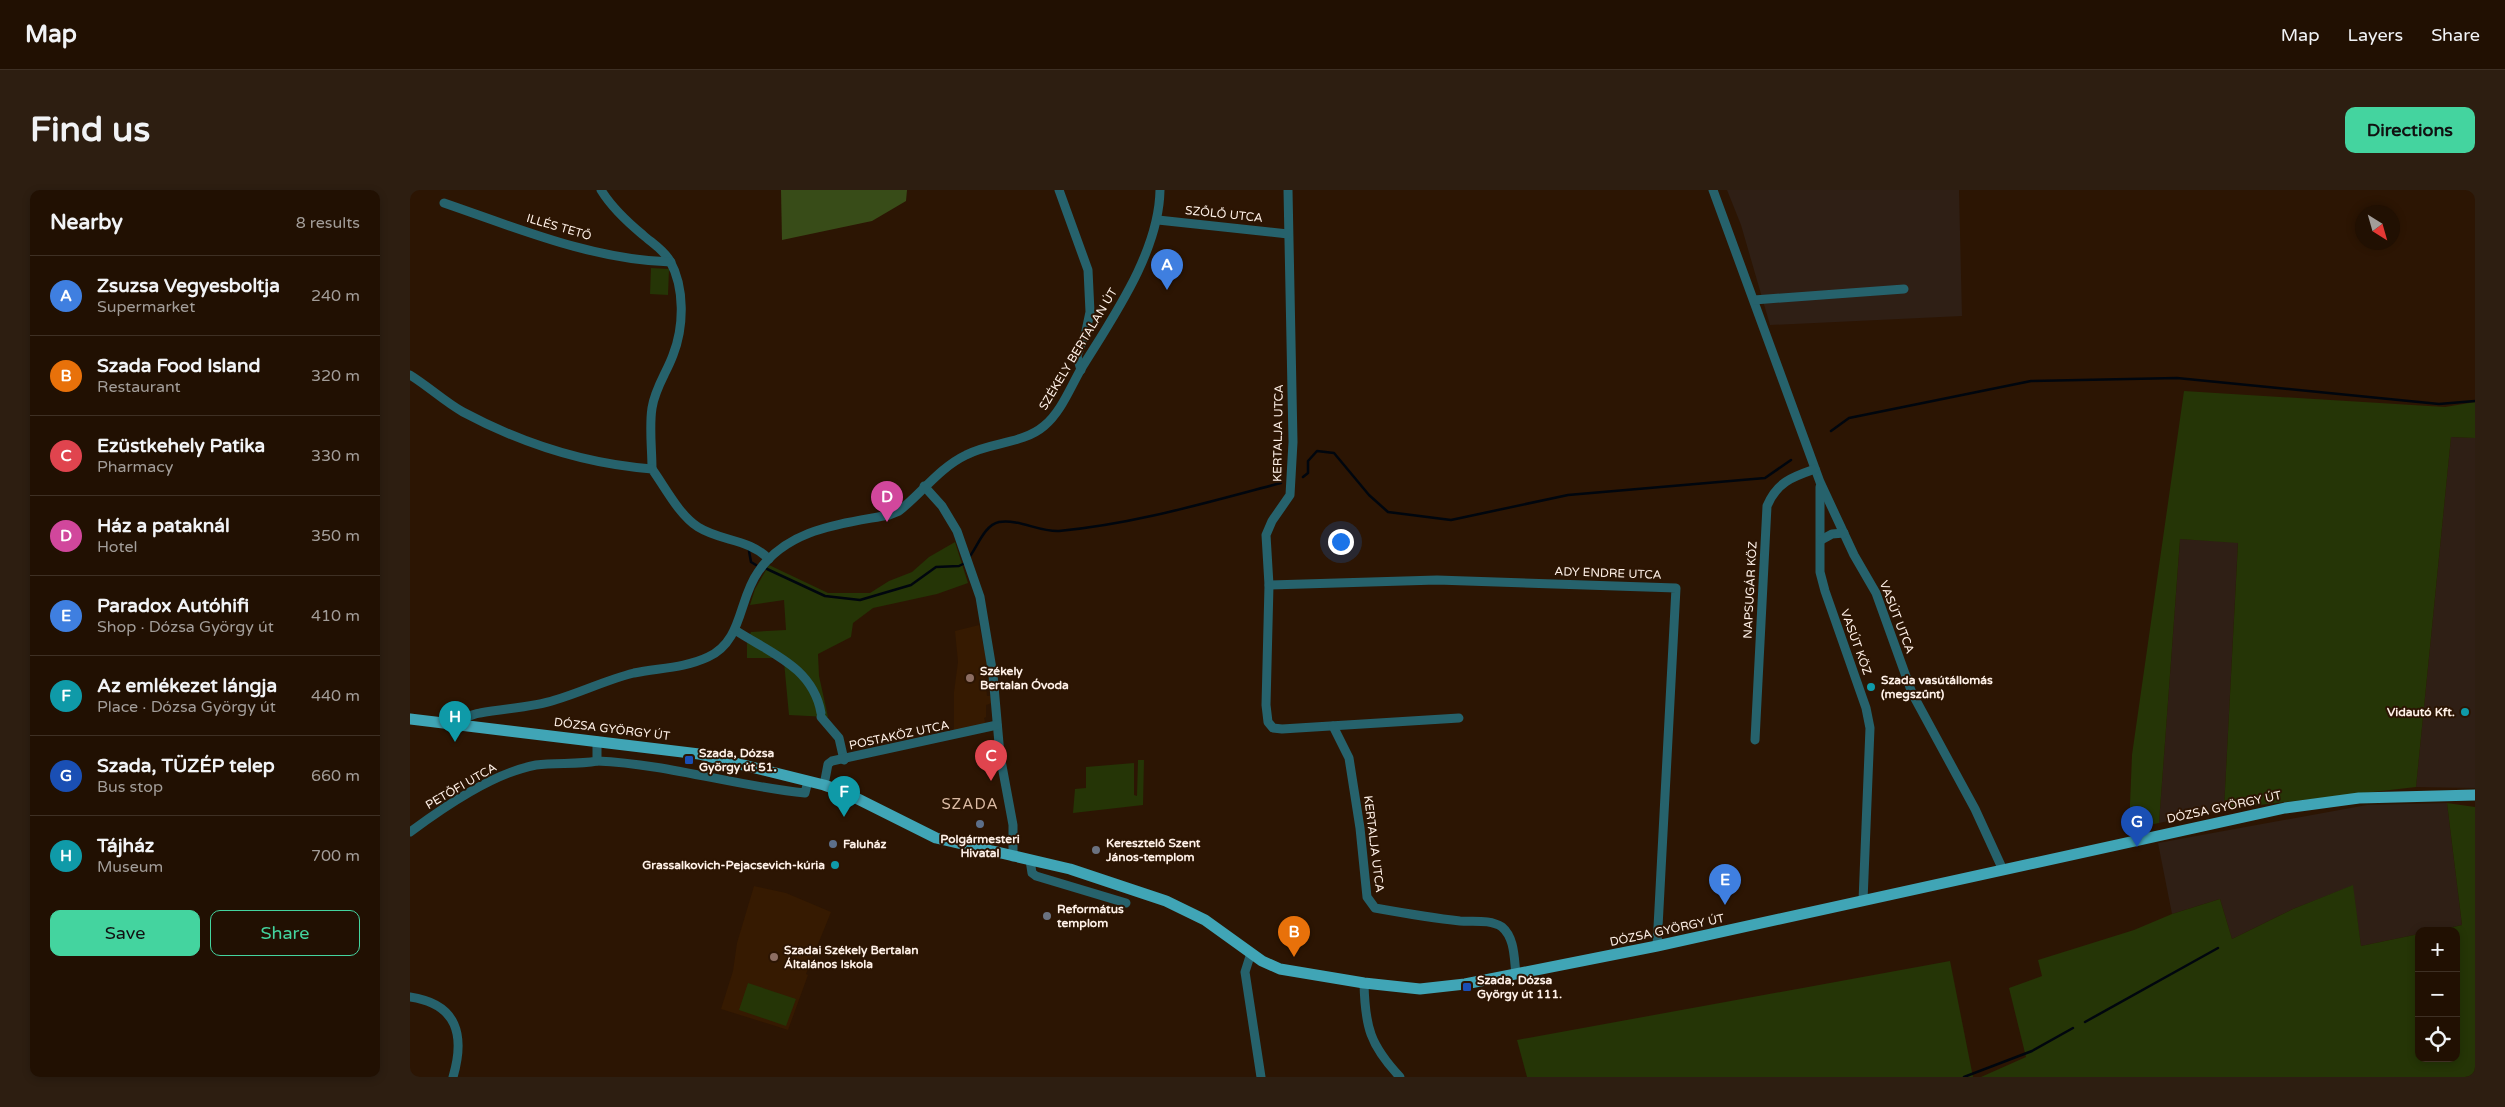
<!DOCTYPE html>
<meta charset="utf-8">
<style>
:root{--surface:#211002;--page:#2d1e11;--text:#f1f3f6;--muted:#a29d99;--line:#3e3024;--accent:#44d49f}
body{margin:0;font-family:"Varela Round",sans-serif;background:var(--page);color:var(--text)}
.controls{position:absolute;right:15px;bottom:15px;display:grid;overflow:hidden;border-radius:10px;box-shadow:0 2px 8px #0003}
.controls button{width:45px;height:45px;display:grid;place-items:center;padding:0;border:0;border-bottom:1px solid var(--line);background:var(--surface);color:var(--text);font:25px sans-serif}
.compass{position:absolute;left:1945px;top:15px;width:45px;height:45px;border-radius:50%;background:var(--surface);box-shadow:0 2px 8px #0003;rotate:143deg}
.you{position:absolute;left:930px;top:351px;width:18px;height:18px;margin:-12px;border:4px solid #fff;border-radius:50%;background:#1a73e8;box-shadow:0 0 0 8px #1a73e833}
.badge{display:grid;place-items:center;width:32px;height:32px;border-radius:50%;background:var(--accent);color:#fff;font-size:16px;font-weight:700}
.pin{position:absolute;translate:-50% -41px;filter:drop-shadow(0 1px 2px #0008)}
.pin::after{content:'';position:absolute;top:26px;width:18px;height:15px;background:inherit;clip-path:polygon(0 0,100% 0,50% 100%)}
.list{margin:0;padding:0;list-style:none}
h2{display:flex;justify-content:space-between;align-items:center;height:65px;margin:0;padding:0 20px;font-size:21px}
h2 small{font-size:16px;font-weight:400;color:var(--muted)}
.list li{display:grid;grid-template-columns:32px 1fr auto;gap:15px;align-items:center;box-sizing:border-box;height:80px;padding:0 20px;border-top:1px solid var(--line)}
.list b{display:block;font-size:19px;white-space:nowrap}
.list p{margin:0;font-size:16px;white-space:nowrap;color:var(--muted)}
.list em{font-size:16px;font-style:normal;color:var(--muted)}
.actions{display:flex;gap:10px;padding:15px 20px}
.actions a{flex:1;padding:11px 0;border:1px solid var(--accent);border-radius:10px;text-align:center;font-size:18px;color:var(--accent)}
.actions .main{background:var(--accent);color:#111}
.icon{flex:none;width:28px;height:28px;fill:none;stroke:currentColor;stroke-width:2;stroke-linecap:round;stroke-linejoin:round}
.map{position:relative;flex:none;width:2065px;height:887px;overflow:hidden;border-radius:10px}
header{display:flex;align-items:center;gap:30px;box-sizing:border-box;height:70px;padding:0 25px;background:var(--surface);border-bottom:1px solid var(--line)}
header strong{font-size:24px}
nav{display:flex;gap:28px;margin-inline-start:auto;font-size:18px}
.intro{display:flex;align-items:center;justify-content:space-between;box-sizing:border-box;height:120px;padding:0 30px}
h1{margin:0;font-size:35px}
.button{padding:12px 22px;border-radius:10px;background:var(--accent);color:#111;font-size:18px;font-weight:700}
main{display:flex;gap:30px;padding:0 30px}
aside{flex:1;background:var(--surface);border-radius:10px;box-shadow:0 2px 8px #0003}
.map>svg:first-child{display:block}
</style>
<header>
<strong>Map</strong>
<nav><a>Map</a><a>Layers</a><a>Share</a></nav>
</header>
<div class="intro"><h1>Find us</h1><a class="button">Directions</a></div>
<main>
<aside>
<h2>Nearby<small>8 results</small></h2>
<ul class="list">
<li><span class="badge" style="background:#3f7fe0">A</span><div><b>Zsuzsa Vegyesboltja</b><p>Supermarket</p></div><em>240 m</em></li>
<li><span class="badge" style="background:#e8710a">B</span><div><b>Szada Food Island</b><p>Restaurant</p></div><em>320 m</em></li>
<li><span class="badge" style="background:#e0444e">C</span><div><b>Ezüstkehely Patika</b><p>Pharmacy</p></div><em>330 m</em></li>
<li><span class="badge" style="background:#d1479c">D</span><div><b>Ház a pataknál</b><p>Hotel</p></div><em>350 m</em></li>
<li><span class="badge" style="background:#3f7fe0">E</span><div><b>Paradox Autóhifi</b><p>Shop · Dózsa György út</p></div><em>410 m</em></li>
<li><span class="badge" style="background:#0f9aa8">F</span><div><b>Az emlékezet lángja</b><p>Place · Dózsa György út</p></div><em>440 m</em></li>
<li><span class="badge" style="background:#1a4fb4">G</span><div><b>Szada, TÜZÉP telep</b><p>Bus stop</p></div><em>660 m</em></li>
<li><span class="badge" style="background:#0f9aa8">H</span><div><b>Tájház</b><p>Museum</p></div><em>700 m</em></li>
</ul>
<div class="actions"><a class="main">Save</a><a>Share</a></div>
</aside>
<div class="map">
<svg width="2065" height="887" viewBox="0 0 2065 887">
<rect width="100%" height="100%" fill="#2c1503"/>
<g fill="#361a01">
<polygon points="569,435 578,477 574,478 574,488 580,489 580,495 576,496 577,506 581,506 582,513 576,515 576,527 574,528 576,535 544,541 544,502 548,472 545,441"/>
<polygon points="344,696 376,703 421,722 396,784 398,785 378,840 311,819 323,781 327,753"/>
</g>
<g fill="#2f1f15">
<polygon points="1317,0 1549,0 1552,126 1360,135 1331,35"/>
<polygon points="2041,247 2065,248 2065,598 2006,597"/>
<polygon points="1770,349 1828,352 1814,619 1749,633"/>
<polygon points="2037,613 2052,735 2025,741 2009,741 2009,744 1951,756 1942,696 1883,719 1822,749 1810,709 1762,724 1748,653 1957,615"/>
</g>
<g fill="#253506">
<polygon points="241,78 259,79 258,105 240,104"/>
<polygon points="1774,201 2035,217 2065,212 2065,248 2041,247 2006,597 1814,619 1828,353 1770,349 1749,633 1719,639 1722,565"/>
<polygon points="545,352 558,393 527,404 463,418 443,433 441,447 408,464 409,486 418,527 379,525 374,472 368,468 337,468 337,452 341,442 376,440 374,410 340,415 345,399 359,375 418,403 460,403 479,391 502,382 519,367"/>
<polygon points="728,570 734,570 733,615 663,623 665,599 676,598 676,577 724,573 724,605 727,606"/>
<polygon points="2037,613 2065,617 2065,887 1571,887 1616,867 1599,798 1632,786 1628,770 1724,740 1762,724 1810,709 1822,749 1883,719 1943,695 1951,756 2009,744 2009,868 2046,868 2046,741 2025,741 2052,735"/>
<polygon points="1540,771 1563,887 1117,887 1107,850"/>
<polygon points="338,793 386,809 376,836 329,820"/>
</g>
<polygon fill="#384c18" points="371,0 497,0 496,11 462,31 372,50"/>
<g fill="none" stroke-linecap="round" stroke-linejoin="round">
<g stroke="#00060e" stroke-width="2.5">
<polyline points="1421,241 1439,228 1621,191 1767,188 2029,214 2065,211"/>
<polyline points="893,287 898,283 898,271 907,261 924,263 959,305 978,322 1041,330 1158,305 1355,288 1381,270"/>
<polyline points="339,361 341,372 346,375"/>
<path d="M 558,369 C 567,358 574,335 589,332 C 610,329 629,342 649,341 C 725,334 798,312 871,293"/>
<polyline points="357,379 415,406 450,410 501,395 526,377 549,376 555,373"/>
<polyline points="1675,832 1808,758"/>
<polyline points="1554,887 1622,861 1663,838"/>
</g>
<g stroke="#26626c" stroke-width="9">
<path d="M 191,0 C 202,18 216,31 233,45 C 242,53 254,60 260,71 C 275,98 274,137 263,165 C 257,182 245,198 242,218 C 239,237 242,259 242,279"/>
<polyline points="649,0 678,80 680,122 676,141 667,166 671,180"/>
<polyline points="878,0 883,252 880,305 862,331 856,345 859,395 856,515 858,532 863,538 872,539 1049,528"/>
<polyline points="1303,0 1410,292 1444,365 1466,403 1502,503 1565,619 1593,680"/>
<path d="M 34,13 C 107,38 183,70 261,72"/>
<polyline points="748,30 878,44"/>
<polyline points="1344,110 1494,99"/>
<path d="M 0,185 C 18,196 35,212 53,222 C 111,253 176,274 242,279 C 255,297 269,325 288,337 C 312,352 338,348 359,369"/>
<polyline points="514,296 532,316 547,341 570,407 583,485 590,565 603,635 603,667"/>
<polyline points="1410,297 1410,382 1415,401 1456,518 1460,538 1453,711"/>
<polyline points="1411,350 1422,344 1434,343"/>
<polyline points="859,395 1027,390 1266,398 1247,756"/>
<path d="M 325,440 C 360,463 403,477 411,523"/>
<polyline points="411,527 429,548 434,570"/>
<path d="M 42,533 C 51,530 61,524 70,523 C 95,518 121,518 145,510 C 172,502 196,490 224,483 C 248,478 275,478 298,467 C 333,451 328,410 348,382 C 378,338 432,334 479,325 L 489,321 C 512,303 529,278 556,265 C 580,252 613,254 634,236 C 651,222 660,198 671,179 C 703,127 749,62 750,0"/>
<path d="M 923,536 L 939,568 L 950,638 L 957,707 L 965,718 C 993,723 1022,728 1050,731 C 1063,732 1080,729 1092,737 C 1105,748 1104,769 1106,784"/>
<path d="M 1345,550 L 1357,316 C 1367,292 1382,287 1405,279"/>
<path d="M 187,571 C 258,574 325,596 395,603 L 398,591"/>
<polyline points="414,595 418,574 422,571 587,535"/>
<path d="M 0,642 C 34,617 83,583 126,575 C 146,572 167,575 187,571 L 187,551"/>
<polyline points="620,670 622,683 626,686 716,713"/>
<polyline points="841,763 835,782 851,887"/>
<path d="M 954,793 C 955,837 960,855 990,887"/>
<path d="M 0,807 C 48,814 55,846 43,887"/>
</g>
<polyline stroke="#40a5b6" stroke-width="11" points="0,529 289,564 414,595 434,602 526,648 660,679 756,711 795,730 852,771 870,779 954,793 1010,799 1055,794 1247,756 1875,618 1949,608 2065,605"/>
</g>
<g fill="#8d6e63" stroke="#2c1503" stroke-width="2">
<circle cx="560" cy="488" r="5"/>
<circle cx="364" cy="767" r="5"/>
</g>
<g fill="#0f9aa8" stroke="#2c1503" stroke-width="2">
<circle cx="1461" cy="497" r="5"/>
<circle cx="2055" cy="522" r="5"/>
<circle cx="425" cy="675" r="5"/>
</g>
<g fill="#1a4fb4" stroke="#2c1503" stroke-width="2">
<rect x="274" y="565" width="10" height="10" rx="2.5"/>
<rect x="1052" y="792" width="10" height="10" rx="2.5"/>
</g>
<g fill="#5c6f8a" stroke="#2c1503" stroke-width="2">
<circle cx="570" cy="634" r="5"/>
<circle cx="423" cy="654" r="5"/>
</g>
<g fill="#6b7280" stroke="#2c1503" stroke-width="2">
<circle cx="686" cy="660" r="5"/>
<circle cx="637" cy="726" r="5"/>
</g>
<g text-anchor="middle" stroke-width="4" stroke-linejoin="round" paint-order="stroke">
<g font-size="12" fill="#fff1e8" stroke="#2c1503">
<text transform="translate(814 24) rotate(6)" y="4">SZŐLŐ UTCA</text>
<text transform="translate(149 37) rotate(16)" y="4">ILLÉS TETŐ</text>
<text transform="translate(668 159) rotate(-59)" y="4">SZÉKELY BERTALAN ÚT</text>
<text transform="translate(868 243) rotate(-89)" y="4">KERTALJA UTCA</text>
<text transform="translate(1198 383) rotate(2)" y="4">ADY ENDRE UTCA</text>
<text transform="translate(1340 400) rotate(-87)" y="4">NAPSUGÁR KÖZ</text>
<text transform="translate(1487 427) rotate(69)" y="4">VASÚT UTCA</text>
<text transform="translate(1446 452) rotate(70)" y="4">VASÚT KÖZ</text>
<text transform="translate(202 539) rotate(7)" y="4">DÓZSA GYÖRGY ÚT</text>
<text transform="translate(489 545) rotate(-12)" y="4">POSTAKÖZ UTCA</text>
<text transform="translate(51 596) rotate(-30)" y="4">PETŐFI UTCA</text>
<text transform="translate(1814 617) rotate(-12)" y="4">DÓZSA GYÖRGY ÚT</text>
<text transform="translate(964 654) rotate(83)" y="4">KERTALJA UTCA</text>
<text transform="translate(1257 740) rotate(-12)" y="4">DÓZSA GYÖRGY ÚT</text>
</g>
<g font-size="12" font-weight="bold" fill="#fff1e8" stroke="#2c1503" text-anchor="start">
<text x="570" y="485">Székely<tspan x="570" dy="14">Bertalan Óvoda</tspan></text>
<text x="1471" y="494">Szada vasútállomás<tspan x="1471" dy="14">(megszűnt)</tspan></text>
<text x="2045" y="526" text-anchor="end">Vidautó Kft.</text>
<text x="289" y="567">Szada, Dózsa<tspan x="289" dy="14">György út 51.</tspan></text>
<text x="570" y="653" text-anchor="middle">Polgármesteri<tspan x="570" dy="14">Hivatal</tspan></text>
<text x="696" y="657">Keresztelő Szent<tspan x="696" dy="14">János-templom</tspan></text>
<text x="433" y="658">Faluház</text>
<text x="415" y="679" text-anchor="end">Grassalkovich-Pejacsevich-kúria</text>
<text x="647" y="723">Református<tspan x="647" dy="14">templom</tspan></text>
<text x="374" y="764">Szadai Székely Bertalan<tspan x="374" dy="14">Általános Iskola</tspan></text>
<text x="1067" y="794">Szada, Dózsa<tspan x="1067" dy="14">György út 111.</tspan></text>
</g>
<g font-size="15" letter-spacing="1" fill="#dbbba4" stroke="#2c1503">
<text x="560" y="619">SZADA</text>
</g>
</g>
</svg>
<div class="controls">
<button>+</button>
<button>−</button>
<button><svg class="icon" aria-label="locate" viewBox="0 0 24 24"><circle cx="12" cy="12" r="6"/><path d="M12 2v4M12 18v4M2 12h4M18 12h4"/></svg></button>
</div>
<svg class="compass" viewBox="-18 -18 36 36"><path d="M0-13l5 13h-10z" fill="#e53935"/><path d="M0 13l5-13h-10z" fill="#a29d99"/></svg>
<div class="you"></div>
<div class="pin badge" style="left:757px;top:100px;background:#3f7fe0">A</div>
<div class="pin badge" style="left:884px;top:767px;background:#e8710a">B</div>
<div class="pin badge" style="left:581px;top:591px;background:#e0444e">C</div>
<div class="pin badge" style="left:477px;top:332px;background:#d1479c">D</div>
<div class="pin badge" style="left:1315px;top:715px;background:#3f7fe0">E</div>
<div class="pin badge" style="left:434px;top:627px;background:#0f9aa8">F</div>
<div class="pin badge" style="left:1727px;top:657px;background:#1a4fb4">G</div>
<div class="pin badge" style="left:45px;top:552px;background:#0f9aa8">H</div>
</div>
</main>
